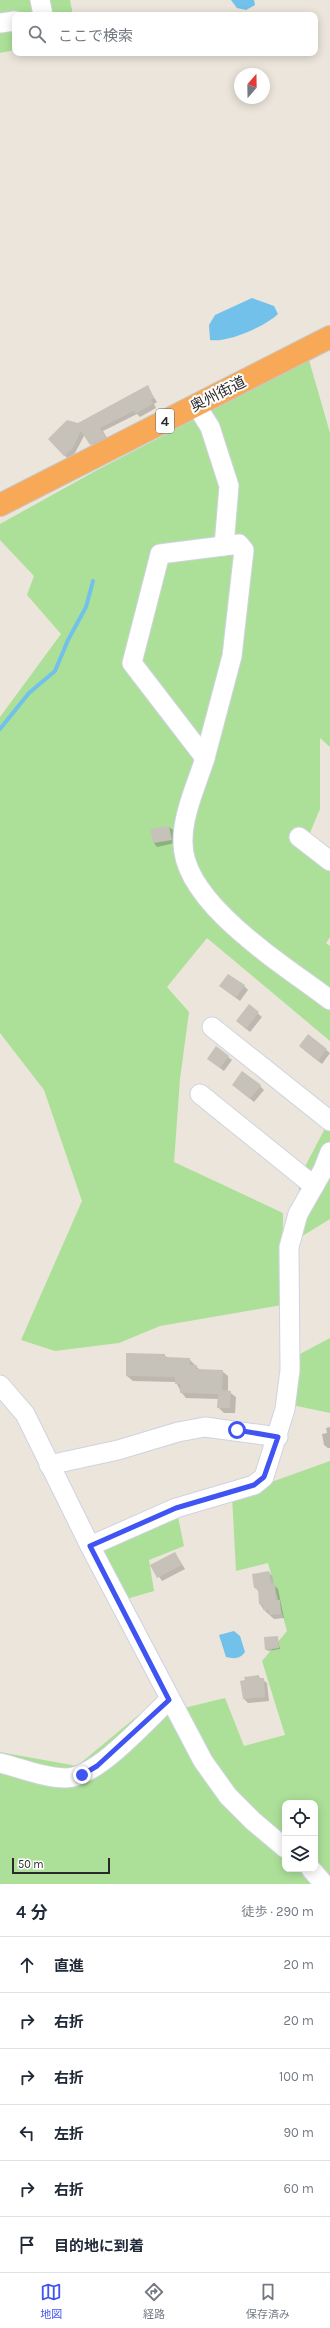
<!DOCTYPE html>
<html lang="ja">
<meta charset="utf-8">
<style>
:root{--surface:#fff;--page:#f6f6f7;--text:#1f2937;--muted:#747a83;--line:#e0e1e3;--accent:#4054f3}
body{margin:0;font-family:Karla,"Noto Sans JP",sans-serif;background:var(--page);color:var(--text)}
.controls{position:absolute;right:12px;bottom:12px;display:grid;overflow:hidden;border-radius:8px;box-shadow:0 2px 10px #0003}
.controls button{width:36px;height:36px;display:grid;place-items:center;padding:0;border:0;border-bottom:1px solid var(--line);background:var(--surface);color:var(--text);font:20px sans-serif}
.compass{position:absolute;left:234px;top:68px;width:36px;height:36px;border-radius:50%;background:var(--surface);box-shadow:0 2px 10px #0003;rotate:20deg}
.scale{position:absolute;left:12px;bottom:10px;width:98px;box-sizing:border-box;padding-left:4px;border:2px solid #292929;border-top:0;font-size:11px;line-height:14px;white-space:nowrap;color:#292929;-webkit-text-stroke:3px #fff;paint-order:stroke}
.stop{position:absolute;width:12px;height:12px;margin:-9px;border:3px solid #4054f3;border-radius:50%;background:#fff}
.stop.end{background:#4054f3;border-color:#fff;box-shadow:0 1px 4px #0008}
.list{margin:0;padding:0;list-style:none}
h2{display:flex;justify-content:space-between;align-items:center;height:52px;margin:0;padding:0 16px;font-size:17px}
h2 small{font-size:13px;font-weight:400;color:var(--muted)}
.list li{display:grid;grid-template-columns:26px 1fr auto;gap:12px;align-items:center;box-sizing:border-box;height:56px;padding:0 16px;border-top:1px solid var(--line)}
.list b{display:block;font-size:15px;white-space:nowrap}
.list em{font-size:13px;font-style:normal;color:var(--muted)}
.icon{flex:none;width:22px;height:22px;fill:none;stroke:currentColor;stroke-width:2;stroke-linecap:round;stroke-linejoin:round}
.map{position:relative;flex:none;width:330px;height:1884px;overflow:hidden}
.search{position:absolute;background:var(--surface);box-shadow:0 2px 10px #0003;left:12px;right:12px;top:12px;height:44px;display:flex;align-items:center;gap:10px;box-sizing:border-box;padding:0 14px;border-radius:8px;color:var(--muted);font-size:15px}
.sheet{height:388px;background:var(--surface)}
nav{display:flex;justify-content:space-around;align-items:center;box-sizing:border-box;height:56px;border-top:1px solid var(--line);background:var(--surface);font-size:11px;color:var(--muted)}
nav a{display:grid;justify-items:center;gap:2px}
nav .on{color:var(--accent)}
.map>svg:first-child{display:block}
</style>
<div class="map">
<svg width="330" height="1884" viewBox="0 0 330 1884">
<rect width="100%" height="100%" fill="#ebe5db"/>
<g fill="#ace099" fill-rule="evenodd">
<polygon points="0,0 70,0 73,15 15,15 15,50 0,53"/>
<polygon points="309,360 330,433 330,747 320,738 320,809 304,847 330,869 330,937 326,943 330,946 330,1041 207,938 167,987 189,1012 180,1079 174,1162 283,1213 282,1305 160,1326 119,1343 55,1351 21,1340 82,1201 44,1090 0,1033 0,717 61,634 27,595 34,576 0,540 0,524 99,469"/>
<polygon points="330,1119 330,1219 299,1238 299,1178"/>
<polygon points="330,1338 330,1413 292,1405 300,1354"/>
<path d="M 330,1461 L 330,1884 L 0,1884 L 0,1752 L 77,1766 L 171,1688 L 184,1708 L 225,1698 L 244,1746 L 285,1735 L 262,1661 L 287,1631 L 268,1563 L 236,1571 L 232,1496 ZM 285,1803 L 315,1803 L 315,1869 L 285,1869 Z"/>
<polygon points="175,1502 184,1546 149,1560 154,1591 123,1600 91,1535"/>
</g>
<g fill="#71c1ea">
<polygon points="231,0 254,0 255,5 246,10 237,8"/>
<path d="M 252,298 L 274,306 L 278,314 C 266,326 227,343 210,340 L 209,325 L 215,315 Z"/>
<path d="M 234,1631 L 240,1636 L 245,1652 C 240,1659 234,1659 226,1657 L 219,1635 Z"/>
</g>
<g fill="#0003">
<polygon points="147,387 157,402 154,404 156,408 140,417 137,414 103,431 109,441 94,448 85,434 75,453 68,459 49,439"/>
<polygon points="169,827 173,830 175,843 157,847 154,843"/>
<polygon points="244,986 248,990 240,1001 224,989"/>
<polygon points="249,1006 262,1017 250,1032 237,1021"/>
<polygon points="309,1036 330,1053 322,1064 304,1050"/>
<polygon points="228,1057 232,1060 224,1071 212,1062"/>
<polygon points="260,1086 264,1090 254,1102 237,1088"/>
<polygon points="164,1355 168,1358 189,1359 200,1370 222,1371 228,1376 228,1391 236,1397 235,1413 224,1413 218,1407 219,1399 186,1398 181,1392 176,1382 133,1381 127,1376"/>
<polygon points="330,1427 330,1448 328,1448 324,1445 322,1434 327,1433 326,1428"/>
<polygon points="175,1553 185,1569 162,1581 152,1566"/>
<polygon points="269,1572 272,1576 274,1585 278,1589 284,1618 274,1619 264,1610 260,1604 259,1592 255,1587"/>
<polygon points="277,1637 280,1649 268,1651 266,1649"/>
<polygon points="258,1676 267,1683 269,1701 248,1703 244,1699 241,1682"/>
</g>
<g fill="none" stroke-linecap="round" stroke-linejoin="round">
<polyline stroke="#71c1ea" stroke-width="4" points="0,729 29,693 55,671 68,640 86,607 93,581"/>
</g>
<g fill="#c6c2ba">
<polygon points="148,385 154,398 151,400 153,404 135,414 134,411 100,428 106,437 90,445 81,431 72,449 64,456 48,439 67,420 78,423"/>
<polygon points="169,826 172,840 153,843 150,829"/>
<polygon points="228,974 245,985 236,998 219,986"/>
<polygon points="249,1004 259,1012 246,1029 236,1021"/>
<polygon points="308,1034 327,1049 318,1061 299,1046"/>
<polygon points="216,1046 229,1056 220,1068 207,1059"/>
<polygon points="242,1071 261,1085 250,1099 232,1085"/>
<polygon points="126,1353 165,1354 165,1357 190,1358 190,1365 197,1365 196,1369 223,1370 222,1390 231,1391 230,1408 217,1408 218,1394 180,1393 180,1384 175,1384 175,1377 126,1376"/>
<polygon points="175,1552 182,1565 157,1578 150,1565"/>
<polygon points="269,1571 271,1583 275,1584 276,1600 280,1600 281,1614 269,1615 269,1610 263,1610 263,1605 259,1604 258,1589 254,1588 252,1574"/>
<polygon points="278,1636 279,1648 265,1650 264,1637"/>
<polygon points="259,1675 259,1678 264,1678 265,1697 243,1699 240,1681 245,1680 244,1677"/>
</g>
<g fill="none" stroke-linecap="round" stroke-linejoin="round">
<g stroke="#d0d2e1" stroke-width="21">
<g id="minor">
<polyline points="40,0 43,15"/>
<polyline points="0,23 15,21"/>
<polyline points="196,405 210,427 229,486 224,546"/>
<polygon points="239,544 244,550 232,656 205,758 132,663 160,554"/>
<path d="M 205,758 C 197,784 182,815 183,843 C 183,904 286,966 330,1000"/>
<polyline points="299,837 330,861"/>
<polyline points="212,1027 330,1121"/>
<polyline points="200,1094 314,1186"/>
<polyline points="0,1385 25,1414 90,1546 203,1761 228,1796 253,1821 285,1848"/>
<polyline points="49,1465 118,1450 178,1432 205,1427 278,1437"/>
<polyline points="90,1546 176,1508 254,1485 264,1477 285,1409 290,1370 289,1247 298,1214 323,1170 330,1152"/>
<path d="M 0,1763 C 21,1768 44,1778 66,1778 C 98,1777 145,1722 169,1700"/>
<polyline points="311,1869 324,1884"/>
</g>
</g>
<g stroke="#c7c7c7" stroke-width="24">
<polyline id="highway" points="0,505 330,337"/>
</g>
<use href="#minor" stroke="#fff" stroke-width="19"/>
<use href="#highway" stroke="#f8a958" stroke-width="22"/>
</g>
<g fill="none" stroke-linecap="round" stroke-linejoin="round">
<polyline stroke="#4054f3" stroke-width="5" points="82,1775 97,1766 169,1700 90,1546 176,1508 254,1485 264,1477 278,1437 237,1430"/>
</g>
<g text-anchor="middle" stroke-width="4" stroke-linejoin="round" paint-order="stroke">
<rect fill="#fff" stroke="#696969" stroke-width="1" x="156" y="409" width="18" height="24" rx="3"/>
<g font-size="14" font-weight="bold" fill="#292929">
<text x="165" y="426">4</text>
</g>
<g font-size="15" fill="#292929" stroke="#fff">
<text transform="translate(218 394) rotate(-27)" y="5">奥州街道</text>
</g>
</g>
</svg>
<div class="controls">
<button><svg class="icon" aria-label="locate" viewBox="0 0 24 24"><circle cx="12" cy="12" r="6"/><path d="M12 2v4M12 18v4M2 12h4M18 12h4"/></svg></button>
<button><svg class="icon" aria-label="layers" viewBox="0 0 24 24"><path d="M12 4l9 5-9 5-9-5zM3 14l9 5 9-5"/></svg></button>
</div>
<svg class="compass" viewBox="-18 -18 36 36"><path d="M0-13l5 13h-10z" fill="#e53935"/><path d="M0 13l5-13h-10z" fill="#747a83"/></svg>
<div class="scale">50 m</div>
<div class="stop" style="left:237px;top:1430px"></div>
<div class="stop end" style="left:82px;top:1775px"></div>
<div class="search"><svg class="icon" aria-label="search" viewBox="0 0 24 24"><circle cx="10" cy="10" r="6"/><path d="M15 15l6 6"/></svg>ここで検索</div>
</div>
<section class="sheet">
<h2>4 分<small>徒歩 · 290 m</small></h2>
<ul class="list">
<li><svg class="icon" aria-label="ahead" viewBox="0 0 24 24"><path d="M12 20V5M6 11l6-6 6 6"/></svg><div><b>直進</b></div><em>20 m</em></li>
<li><svg class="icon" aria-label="right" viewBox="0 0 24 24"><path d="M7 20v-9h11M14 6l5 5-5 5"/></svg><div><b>右折</b></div><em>20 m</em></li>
<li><svg class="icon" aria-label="right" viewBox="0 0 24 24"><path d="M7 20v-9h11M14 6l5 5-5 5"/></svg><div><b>右折</b></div><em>100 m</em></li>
<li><svg class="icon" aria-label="left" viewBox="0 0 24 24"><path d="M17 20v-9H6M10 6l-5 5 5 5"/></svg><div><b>左折</b></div><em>90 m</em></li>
<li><svg class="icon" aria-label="right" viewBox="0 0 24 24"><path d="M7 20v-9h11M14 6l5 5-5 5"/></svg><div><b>右折</b></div><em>60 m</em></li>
<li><svg class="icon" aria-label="arrive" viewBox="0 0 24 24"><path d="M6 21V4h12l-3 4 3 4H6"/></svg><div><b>目的地に到着</b></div></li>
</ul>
</section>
<nav>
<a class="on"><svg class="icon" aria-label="map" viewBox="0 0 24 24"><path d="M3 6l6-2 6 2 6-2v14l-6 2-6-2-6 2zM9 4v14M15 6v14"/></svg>地図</a>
<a><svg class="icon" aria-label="directions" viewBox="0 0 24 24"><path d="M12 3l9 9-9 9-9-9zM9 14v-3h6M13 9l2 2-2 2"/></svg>経路</a>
<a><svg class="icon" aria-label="saved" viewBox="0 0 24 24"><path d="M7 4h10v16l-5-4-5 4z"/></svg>保存済み</a>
</nav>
